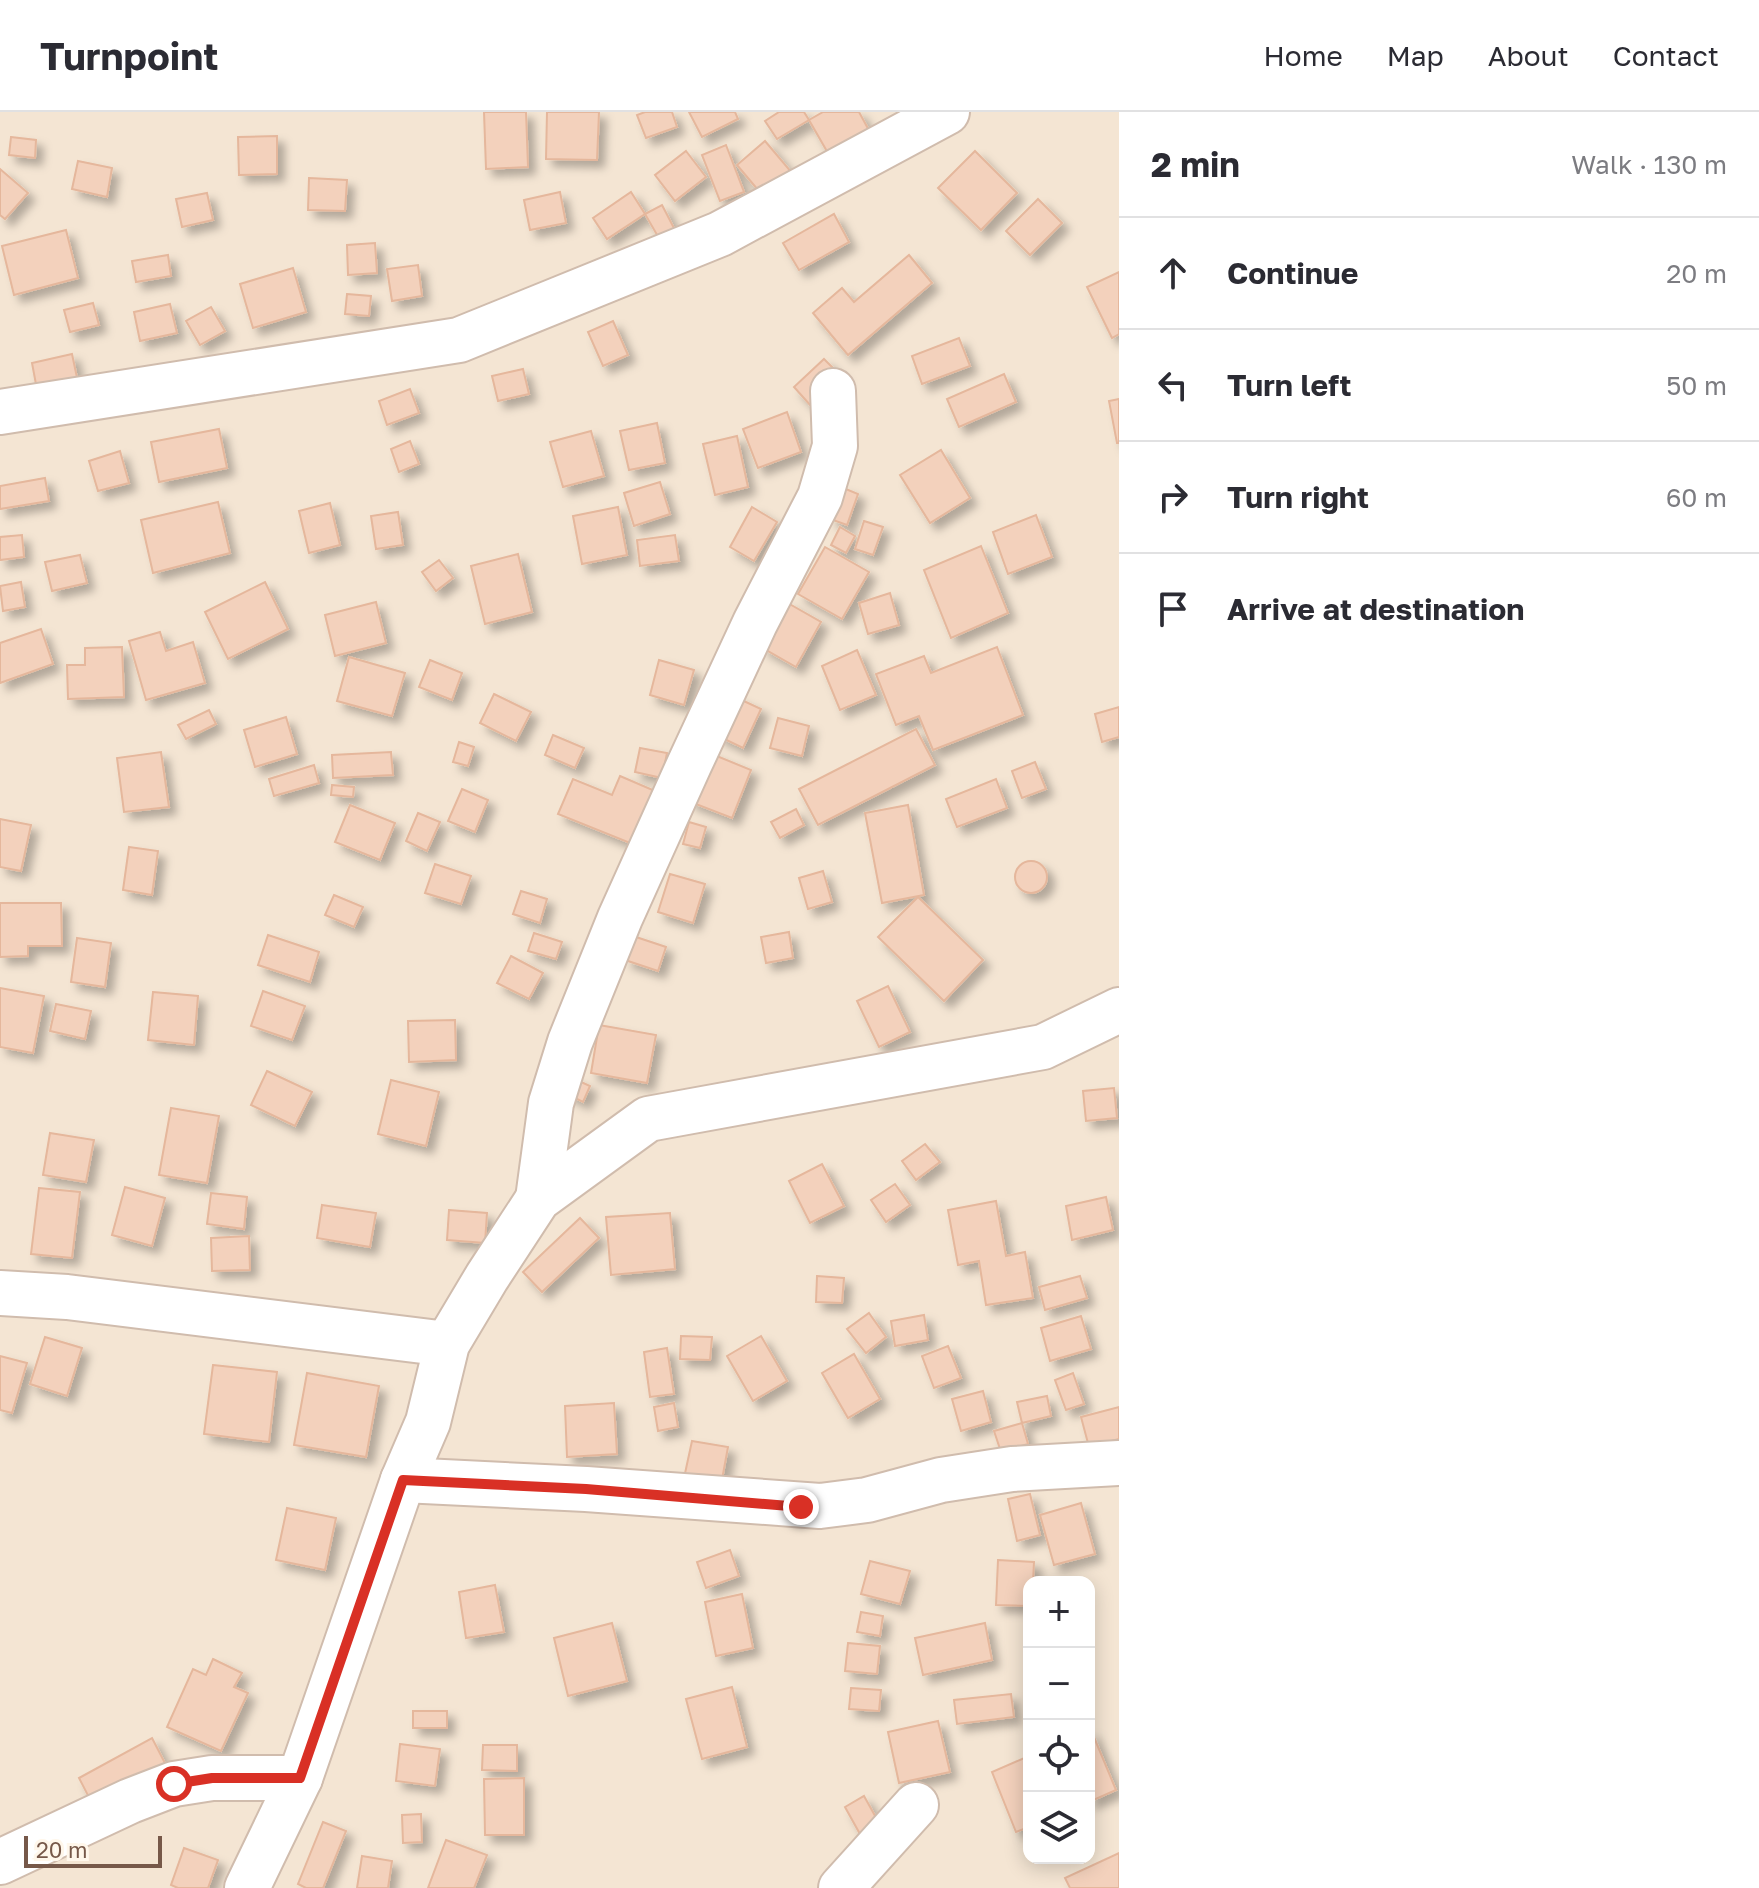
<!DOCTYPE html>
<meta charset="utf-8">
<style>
:root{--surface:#fff;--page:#f7f7f7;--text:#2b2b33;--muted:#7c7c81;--line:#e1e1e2}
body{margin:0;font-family:"Golos Text",sans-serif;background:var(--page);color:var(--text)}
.controls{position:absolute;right:24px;bottom:24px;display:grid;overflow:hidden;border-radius:16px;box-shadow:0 4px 20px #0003}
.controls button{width:72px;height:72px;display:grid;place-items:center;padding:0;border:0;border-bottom:2px solid var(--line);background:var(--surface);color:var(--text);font:40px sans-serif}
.scale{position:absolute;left:24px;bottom:20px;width:138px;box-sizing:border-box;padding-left:8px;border:4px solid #765849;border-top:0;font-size:22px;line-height:28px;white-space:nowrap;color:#765849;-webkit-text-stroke:6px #fff7eb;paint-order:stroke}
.stop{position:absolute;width:24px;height:24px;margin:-18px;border:6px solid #d93025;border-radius:50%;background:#fff}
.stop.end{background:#d93025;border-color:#fff;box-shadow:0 2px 8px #0008}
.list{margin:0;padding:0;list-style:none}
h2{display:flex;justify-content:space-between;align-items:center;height:104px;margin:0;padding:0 32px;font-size:34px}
h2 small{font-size:26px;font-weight:400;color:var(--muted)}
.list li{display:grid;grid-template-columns:52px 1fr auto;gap:24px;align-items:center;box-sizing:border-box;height:112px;padding:0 32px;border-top:2px solid var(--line)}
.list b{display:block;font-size:30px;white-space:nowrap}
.list em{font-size:26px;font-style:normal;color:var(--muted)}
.icon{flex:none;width:44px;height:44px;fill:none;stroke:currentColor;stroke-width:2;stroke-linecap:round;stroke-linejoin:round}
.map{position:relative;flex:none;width:1119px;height:1776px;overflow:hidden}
header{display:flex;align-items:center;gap:48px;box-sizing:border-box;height:112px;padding:0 40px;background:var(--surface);border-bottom:2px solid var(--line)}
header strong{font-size:38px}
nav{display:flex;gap:44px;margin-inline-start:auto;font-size:28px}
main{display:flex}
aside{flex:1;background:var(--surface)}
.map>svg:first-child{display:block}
</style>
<header>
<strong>Turnpoint</strong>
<nav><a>Home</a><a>Map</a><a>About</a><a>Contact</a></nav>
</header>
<main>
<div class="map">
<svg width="1119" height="1776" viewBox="0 0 1119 1776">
<defs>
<filter id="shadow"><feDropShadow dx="7" dy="7" stdDeviation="4" flood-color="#0004"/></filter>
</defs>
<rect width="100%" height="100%" fill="#fdf3e5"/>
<path fill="#f4e5d3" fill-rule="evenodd" d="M 0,0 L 1119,0 L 1119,1776 L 0,1776 ZM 1029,1470 L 1089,1470 L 1089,1746 L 1029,1746 Z"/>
<g fill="#f3d1bc" stroke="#e5b79c" stroke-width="2" filter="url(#shadow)">
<polygon points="484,0 526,0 528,55 486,57"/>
<polygon points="547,0 599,0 597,48 546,47"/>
<polygon points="645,0 672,0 677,15 646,26 637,3"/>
<polygon points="689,0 735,0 738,7 702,25"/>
<polygon points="779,0 804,0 809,8 777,27 765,9"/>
<polygon points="823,0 859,0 872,24 832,48 809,8"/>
<polygon points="277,24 277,62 239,63 238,25"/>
<polygon points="11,25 36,28 35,46 9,43"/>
<polygon points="765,29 798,68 769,91 737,53"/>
<polygon points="726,33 744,80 720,89 702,43"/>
<polygon points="686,39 706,65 675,89 655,63"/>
<polygon points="975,39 1017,81 981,118 938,76"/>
<polygon points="78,49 112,56 107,85 72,77"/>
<polygon points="0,57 28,81 5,107 0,103"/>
<polygon points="309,66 347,68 345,99 308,98"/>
<polygon points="560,80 566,111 530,118 524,88"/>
<polygon points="631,80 645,102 607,127 593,106"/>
<polygon points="207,81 213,108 182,115 176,87"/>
<polygon points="1038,87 1062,111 1030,143 1006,119"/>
<polygon points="662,93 676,120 660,128 645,102"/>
<polygon points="834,102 849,130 799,158 783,131"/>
<polygon points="66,118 78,166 14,183 2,134"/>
<polygon points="375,131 377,161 348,163 347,133"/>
<polygon points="168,143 171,164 136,170 132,149"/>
<polygon points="909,143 932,171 848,243 813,201 842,176 854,190"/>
<polygon points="418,153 422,184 392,189 387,157"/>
<polygon points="293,156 306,200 253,216 240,172"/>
<polygon points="1119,160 1119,222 1112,226 1087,175"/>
<polygon points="347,182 371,184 369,204 345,202"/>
<polygon points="93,191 99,213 70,220 64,198"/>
<polygon points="170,192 177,221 140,229 134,200"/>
<polygon points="211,195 225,219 200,233 186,209"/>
<polygon points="613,209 628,243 603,254 588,220"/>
<polygon points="959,226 970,254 922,272 912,244"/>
<polygon points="72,242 79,275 38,283 32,251"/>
<polygon points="824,247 842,265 811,294 794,275"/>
<polygon points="523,257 529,282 498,289 492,264"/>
<polygon points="1004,262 1016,290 959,315 947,287"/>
<polygon points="410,277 419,301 387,313 379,289"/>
<polygon points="1119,287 1119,331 1117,331 1109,289"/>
<polygon points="787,300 801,340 758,356 743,317"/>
<polygon points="657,311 665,351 629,358 620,319"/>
<polygon points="219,317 227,356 159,370 151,330"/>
<polygon points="591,319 604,364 563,375 550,330"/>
<polygon points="737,324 748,375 715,383 703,332"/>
<polygon points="410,329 419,352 399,360 391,337"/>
<polygon points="941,338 970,386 930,411 900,363"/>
<polygon points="120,339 129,371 98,379 89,349"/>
<polygon points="45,366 49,389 0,397 0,374"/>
<polygon points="660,370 670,402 634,414 624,381"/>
<polygon points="841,375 858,382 847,413 830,407"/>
<polygon points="218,390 230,441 153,461 141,408"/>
<polygon points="330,391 340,433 309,441 299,399"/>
<polygon points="618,395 627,443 582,452 573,404"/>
<polygon points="752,395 777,410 754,449 730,435"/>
<polygon points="398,400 403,433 376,437 371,404"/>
<polygon points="1036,403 1052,445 1008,462 993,420"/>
<polygon points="864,409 883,415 873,443 855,437"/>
<polygon points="840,415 855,424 846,441 831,433"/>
<polygon points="22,423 24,445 0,448 0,425"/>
<polygon points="675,423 679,449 640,454 637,428"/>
<polygon points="981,434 1008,501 951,526 924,458"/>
<polygon points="825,435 869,460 842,507 798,482"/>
<polygon points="518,442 532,500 485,512 471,454"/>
<polygon points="80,443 87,471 52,479 45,450"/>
<polygon points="439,448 453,466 436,479 422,460"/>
<polygon points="21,470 25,495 3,499 0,474"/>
<polygon points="265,470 288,517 228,547 205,500"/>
<polygon points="890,481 899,513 868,522 859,491"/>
<polygon points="376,490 386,531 335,544 325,503"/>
<polygon points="786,490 821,510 796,555 761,535"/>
<polygon points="41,517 53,552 0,571 0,531"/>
<polygon points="160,520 166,539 193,530 205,571 146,588 129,529"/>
<polygon points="122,535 124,585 68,587 67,553 85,553 85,536"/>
<polygon points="997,535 1023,603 933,638 919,604 896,613 876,562 924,544 931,561"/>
<polygon points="857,538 876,583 840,598 822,554"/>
<polygon points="349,545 405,561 392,604 337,589"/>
<polygon points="430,548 462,561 452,588 419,575"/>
<polygon points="659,548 694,558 684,593 650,583"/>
<polygon points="494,582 531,600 516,629 480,611"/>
<polygon points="733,584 761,597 743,636 716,623"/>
<polygon points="1119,595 1119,625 1102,630 1095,602"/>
<polygon points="209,598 216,612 186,627 178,613"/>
<polygon points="286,605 297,642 255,655 244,618"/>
<polygon points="778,606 809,614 802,644 770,636"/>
<polygon points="916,617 935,653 818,713 799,677"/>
<polygon points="553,623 584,636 575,656 545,643"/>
<polygon points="459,630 474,635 468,654 453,650"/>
<polygon points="640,636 667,641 662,666 635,660"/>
<polygon points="161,640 169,695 124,700 117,646"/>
<polygon points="391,640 393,663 333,666 332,643"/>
<polygon points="707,640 751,658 732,706 688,689"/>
<polygon points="1035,650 1046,677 1022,686 1012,659"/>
<polygon points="314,653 319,671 274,684 269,667"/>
<polygon points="620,664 662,682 640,735 558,702 573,667 612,683"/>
<polygon points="996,667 1007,696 957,715 946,687"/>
<polygon points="332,673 354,675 353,685 331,683"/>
<polygon points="462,677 488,688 475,720 448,709"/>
<polygon points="350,693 395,711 380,748 335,730"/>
<polygon points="908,693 924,783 882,791 865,701"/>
<polygon points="796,697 804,713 780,726 771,710"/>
<polygon points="418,701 440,710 427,739 406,729"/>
<polygon points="0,707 31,713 21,759 0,755"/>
<polygon points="689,710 706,715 700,736 683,732"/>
<polygon points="129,735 158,739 152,783 123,778"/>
<circle cx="1031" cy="765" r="16"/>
<polygon points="435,752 471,764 461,792 425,781"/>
<polygon points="823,759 832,790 808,797 799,766"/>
<polygon points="670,762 705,772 693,811 658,800"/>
<polygon points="521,779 547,787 540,811 513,802"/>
<polygon points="334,783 363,795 354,815 325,803"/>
<polygon points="918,785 983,848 944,889 878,825"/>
<polygon points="0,791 61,791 62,834 28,834 28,844 0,845"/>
<polygon points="789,820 793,846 766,851 761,825"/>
<polygon points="534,821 562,830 556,847 528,839"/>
<polygon points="268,823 319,840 310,870 258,853"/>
<polygon points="633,824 666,835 658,859 625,848"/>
<polygon points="77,826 111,831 105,875 71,870"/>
<polygon points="511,844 543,861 529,887 497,871"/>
<polygon points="888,874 910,920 879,935 857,889"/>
<polygon points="0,876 44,884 33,941 0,935"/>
<polygon points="263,879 305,894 292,928 251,914"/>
<polygon points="153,880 198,884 194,933 148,928"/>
<polygon points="56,892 91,899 85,927 50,919"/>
<polygon points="455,908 456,948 409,950 408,909"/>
<polygon points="599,913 656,923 647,971 591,961"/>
<polygon points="267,959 312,980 295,1014 251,993"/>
<polygon points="570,965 590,974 583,990 563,980"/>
<polygon points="391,968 439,980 426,1034 378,1022"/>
<polygon points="1114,976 1117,1006 1086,1009 1083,979"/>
<polygon points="171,996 219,1004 207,1071 159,1063"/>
<polygon points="50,1021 94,1028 86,1070 43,1063"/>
<polygon points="925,1032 940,1050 916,1068 902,1049"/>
<polygon points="822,1052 844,1094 810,1111 789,1069"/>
<polygon points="895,1072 910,1093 886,1110 871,1088"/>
<polygon points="125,1075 165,1086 152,1134 112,1123"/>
<polygon points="39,1076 80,1080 72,1146 31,1142"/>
<polygon points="211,1081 247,1085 244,1117 207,1112"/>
<polygon points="1106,1085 1113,1118 1072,1128 1066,1094"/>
<polygon points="996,1089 1006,1144 1025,1140 1033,1186 986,1193 979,1149 958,1153 948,1098"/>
<polygon points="322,1093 376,1101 370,1135 317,1126"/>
<polygon points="449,1098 487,1101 485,1131 447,1128"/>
<polygon points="670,1101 675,1157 611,1163 606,1105"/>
<polygon points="580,1106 599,1126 542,1180 523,1160"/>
<polygon points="249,1124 250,1158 212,1159 211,1126"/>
<polygon points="817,1164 844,1166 842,1191 816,1190"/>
<polygon points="1080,1164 1087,1186 1045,1198 1039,1175"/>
<polygon points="869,1201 886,1225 866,1241 847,1217"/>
<polygon points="924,1203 928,1228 895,1234 891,1209"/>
<polygon points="1081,1204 1091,1237 1050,1249 1041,1216"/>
<polygon points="681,1224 712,1225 710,1248 680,1247"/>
<polygon points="761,1224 787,1269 753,1289 727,1244"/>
<polygon points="45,1225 82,1236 67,1284 30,1272"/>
<polygon points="948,1234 961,1266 934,1276 922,1244"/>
<polygon points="667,1236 674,1282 650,1285 644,1240"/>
<polygon points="854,1242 880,1287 848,1306 822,1261"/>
<polygon points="0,1244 27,1251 12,1301 0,1298"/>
<polygon points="213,1253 277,1260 269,1330 204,1322"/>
<polygon points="307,1261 379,1274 366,1345 294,1333"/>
<polygon points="1073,1261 1084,1292 1066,1298 1055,1268"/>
<polygon points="983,1279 991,1310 961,1319 952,1287"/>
<polygon points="1047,1284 1051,1304 1022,1311 1017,1290"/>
<polygon points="614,1291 617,1342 567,1345 565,1294"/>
<polygon points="674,1291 678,1315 658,1319 654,1295"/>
<polygon points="1119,1295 1119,1327 1089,1335 1081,1305"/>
<polygon points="1022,1311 1028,1332 1001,1340 994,1319"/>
<polygon points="692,1329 728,1335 721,1373 684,1366"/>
<polygon points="1030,1382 1040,1423 1017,1429 1008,1387"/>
<polygon points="1081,1391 1095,1442 1054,1453 1040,1403"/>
<polygon points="287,1396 336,1406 325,1458 276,1448"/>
<polygon points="730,1438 739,1464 706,1476 697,1450"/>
<polygon points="998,1448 1034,1450 1033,1470 1029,1470 1029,1494 996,1493"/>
<polygon points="870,1449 910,1459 900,1492 861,1482"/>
<polygon points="495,1473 504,1520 466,1526 459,1480"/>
<polygon points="742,1482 753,1536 716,1544 705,1490"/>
<polygon points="861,1500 883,1504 880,1524 857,1520"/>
<polygon points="612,1511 627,1569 568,1584 554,1526"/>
<polygon points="985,1511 992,1548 923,1563 915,1526"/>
<polygon points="848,1531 880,1534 877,1562 845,1559"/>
<polygon points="213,1547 242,1561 234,1575 248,1581 221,1639 167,1615 193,1557 206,1563"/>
<polygon points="732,1575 747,1635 702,1647 686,1587"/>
<polygon points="851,1576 881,1578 879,1599 849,1597"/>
<polygon points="1011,1582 1014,1605 957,1612 954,1588"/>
<rect x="413" y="1599" width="34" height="17"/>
<polygon points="938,1609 950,1660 899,1671 888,1620"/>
<polygon points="1091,1618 1116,1678 1089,1690 1089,1619"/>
<polygon points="152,1626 168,1657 95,1697 79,1666"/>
<polygon points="400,1632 440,1637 435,1674 396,1669"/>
<polygon points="483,1633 517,1633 517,1659 482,1658"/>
<polygon points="1029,1644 1029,1715 1016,1720 992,1660"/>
<polygon points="524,1666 524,1723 485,1723 484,1667"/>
<polygon points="864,1684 879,1711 860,1722 845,1695"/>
<polygon points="421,1702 422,1730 403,1731 402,1703"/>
<polygon points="323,1710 346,1719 323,1776 306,1776 298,1772"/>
<polygon points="446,1728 487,1743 474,1776 428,1776"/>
<polygon points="184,1736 218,1748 208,1776 178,1776 171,1773"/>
<polygon points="1119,1741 1119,1776 1070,1776 1065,1766"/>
<polygon points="362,1744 392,1749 388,1776 357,1776"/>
</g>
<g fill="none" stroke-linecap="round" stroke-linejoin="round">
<g stroke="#d0bcad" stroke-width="48">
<g id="minor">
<polyline points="0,300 459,228 720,122 947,0"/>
<polyline points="538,1087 551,991 570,930 620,806 689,653 755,511 820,385 835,334 833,279"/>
<polyline points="0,1181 67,1185 447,1232"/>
<polyline points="403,1368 586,1377 820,1394 867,1388 941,1368 1012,1357 1119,1351"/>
<polyline points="0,1750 130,1689 174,1672 212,1666 300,1666"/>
<polyline points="247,1776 300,1666 403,1368 428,1310 447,1232 487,1165 538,1087 648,1007 1043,935 1119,898"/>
<polyline points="841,1776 916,1693"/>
</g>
</g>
<use href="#minor" stroke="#fff" stroke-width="44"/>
</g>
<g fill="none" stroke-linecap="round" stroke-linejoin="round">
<polyline stroke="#d93025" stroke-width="10" points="174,1672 212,1666 300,1666 403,1368 586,1377 801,1395"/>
</g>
</svg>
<div class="controls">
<button>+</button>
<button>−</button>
<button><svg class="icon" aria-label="locate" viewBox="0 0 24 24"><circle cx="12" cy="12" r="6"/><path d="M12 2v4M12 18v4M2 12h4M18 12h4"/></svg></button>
<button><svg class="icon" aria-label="layers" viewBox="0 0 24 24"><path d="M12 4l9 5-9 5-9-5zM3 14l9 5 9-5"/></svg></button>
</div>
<div class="scale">20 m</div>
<div class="stop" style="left:174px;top:1672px"></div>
<div class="stop end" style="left:801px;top:1395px"></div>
</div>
<aside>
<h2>2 min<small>Walk · 130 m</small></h2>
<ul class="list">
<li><svg class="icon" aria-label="ahead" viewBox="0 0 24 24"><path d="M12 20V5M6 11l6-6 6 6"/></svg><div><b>Continue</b></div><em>20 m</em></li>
<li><svg class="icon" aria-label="left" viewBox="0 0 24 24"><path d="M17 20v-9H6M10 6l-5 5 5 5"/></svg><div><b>Turn left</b></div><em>50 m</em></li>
<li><svg class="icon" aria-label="right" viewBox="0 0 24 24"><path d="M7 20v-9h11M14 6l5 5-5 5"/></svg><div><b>Turn right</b></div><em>60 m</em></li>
<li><svg class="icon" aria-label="arrive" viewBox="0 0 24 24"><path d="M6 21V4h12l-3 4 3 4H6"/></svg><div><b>Arrive at destination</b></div></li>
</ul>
</aside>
</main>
